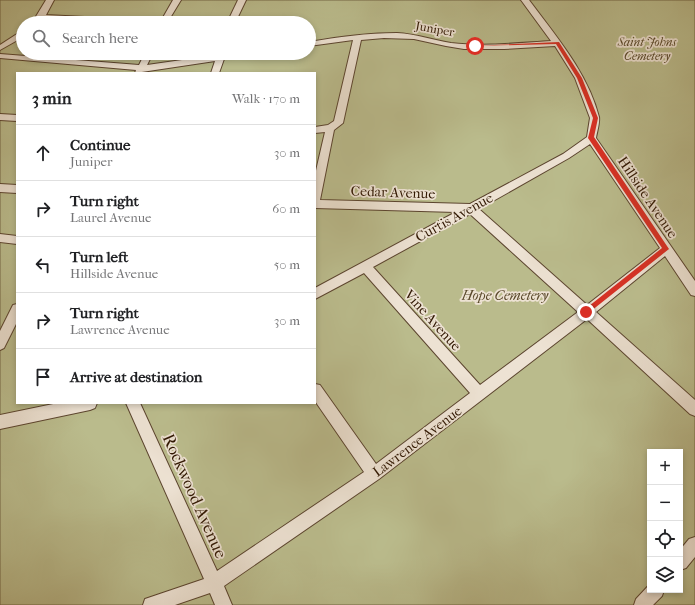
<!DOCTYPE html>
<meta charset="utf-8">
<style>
:root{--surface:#fff;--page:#f2f2f2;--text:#202124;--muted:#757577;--line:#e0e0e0}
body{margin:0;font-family:"IM FELL French Canon",serif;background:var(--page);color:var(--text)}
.controls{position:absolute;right:12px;bottom:12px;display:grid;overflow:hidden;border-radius:0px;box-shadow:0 2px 6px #0003}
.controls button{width:36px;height:36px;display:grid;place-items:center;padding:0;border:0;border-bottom:1px solid var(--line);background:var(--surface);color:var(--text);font:20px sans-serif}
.stop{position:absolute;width:12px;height:12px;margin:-9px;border:3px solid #d93025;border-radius:50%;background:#fff}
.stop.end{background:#d93025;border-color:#fff;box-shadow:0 1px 4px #0008}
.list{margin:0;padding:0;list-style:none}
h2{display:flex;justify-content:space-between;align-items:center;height:52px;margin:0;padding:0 16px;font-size:17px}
h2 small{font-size:13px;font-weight:400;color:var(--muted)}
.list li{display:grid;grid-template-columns:26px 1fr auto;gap:12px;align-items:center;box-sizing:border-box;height:56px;padding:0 16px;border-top:1px solid var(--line)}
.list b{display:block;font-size:15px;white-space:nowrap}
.list p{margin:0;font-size:13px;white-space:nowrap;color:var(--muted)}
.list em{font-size:13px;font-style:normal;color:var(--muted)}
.icon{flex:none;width:22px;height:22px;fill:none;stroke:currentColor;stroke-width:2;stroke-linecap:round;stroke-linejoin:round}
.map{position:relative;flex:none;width:695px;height:605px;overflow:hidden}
.search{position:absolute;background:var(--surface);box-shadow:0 2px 6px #0003;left:16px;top:16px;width:300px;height:44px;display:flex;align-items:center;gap:10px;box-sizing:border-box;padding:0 14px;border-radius:22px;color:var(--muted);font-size:15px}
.panel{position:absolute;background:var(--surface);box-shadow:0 2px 6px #0003;left:16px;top:72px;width:300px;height:332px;border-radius:0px}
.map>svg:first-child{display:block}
</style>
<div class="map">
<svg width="695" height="605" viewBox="0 0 695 605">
<rect width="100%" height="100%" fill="#e3d3bc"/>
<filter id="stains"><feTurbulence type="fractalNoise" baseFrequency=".005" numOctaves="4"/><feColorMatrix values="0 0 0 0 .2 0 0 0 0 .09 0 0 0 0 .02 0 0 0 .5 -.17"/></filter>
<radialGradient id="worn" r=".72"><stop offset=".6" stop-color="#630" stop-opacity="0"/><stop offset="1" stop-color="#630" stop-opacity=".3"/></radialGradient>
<path fill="#babb8c" stroke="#746846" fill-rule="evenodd" d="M 0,0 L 695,0 L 695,605 L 0,605 ZM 23,23 L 309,23 L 309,53 L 23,53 ZM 17,73 L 315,73 L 315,403 L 17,403 ZM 650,452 L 680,452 L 680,590 L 650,590 Z"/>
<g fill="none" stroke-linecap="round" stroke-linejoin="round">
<g stroke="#5c452f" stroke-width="2">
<g id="lane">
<polygon points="46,0 54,0 46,15 161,21 173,0 181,0 167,23 117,23 43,19 40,23 32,23"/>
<polygon points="238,0 246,0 235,23 227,23"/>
<path d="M 521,0 L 529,0 C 555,35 588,73 599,117 C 600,122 597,132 596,138 L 695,281 L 695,296 L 691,295 L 665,256 L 596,312 L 695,400 L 695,416 L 690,414 L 587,319 L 379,479 L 224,586 L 232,605 L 215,605 L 210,593 L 175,605 L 143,605 L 145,599 L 204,579 L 126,403 L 140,403 L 217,571 L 364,472 L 315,401 L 315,384 L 320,385 L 376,464 L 470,393 L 364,273 L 315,299 L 315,288 L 456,212 L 315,208 L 315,175 L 325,132 L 315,133 L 315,127 L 328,125 L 334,121 L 353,40 L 309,46 L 309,42 C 338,37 367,33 397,33 C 416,34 432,40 451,43 C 484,47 518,43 551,41 ZM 384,38 L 414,39 L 446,46 L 464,49 L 504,49 L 555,46 L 575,78 L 590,118 L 587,137 L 563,154 L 470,204 L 320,200 L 334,130 L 343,123 L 361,40 ZM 590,144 L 660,248 L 587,305 L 479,209 L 569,158 ZM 470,214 L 578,312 L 480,385 L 373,267 Z"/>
<polygon points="20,32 23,32 23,37 0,50 0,45"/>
<polygon points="145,53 153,53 147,65 217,55 218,53 258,53 254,55 224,59 219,73 211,73 215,61 135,73 136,70 0,58 0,54 139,65"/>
<polygon points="0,114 17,115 17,121 0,120"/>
<polygon points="0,184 17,185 17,193 0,192"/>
<polygon points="0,234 17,236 17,244 0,242"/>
<polygon points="17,304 17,322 4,348 0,350 0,331 13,305"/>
<polygon points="58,403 97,403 95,408 90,410 0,429 0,415"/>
<polygon points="695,537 695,557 686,568 680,570 680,550 689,539"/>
<polygon points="650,584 650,590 664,590 662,596 653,605 634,605 636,599"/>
</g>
</g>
<use href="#lane" fill="#ede2d3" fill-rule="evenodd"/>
</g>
<polygon fill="#d93025" points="559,42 582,78 598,118 594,137 669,249 586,315 584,314 584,310 662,248 588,138 593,118 577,78 556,44 473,46"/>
<g text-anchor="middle" stroke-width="3.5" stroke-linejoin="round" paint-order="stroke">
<g font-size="12" fill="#2f1600" stroke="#ede2d3">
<text transform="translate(435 29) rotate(10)" y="4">Juniper</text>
</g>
<g font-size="12" font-style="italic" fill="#59482a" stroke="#ede2d3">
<text x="647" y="46">Saint Johns<tspan x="647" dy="14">Cemetery</tspan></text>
</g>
<g font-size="14" fill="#2f1600" stroke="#ede2d3">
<text transform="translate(393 192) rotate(2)" y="5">Cedar Avenue</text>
<text transform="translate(648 197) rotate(56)" y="5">Hillside Avenue</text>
<text transform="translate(454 217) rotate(-29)" y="5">Curtis Avenue</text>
<text transform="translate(433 320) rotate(48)" y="5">Vine Avenue</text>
<text transform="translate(417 441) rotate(-37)" y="5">Lawrence Avenue</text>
</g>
<g font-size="14" font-style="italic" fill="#59482a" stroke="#ede2d3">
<text x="505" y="300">Hope Cemetery</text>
</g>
<g font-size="17" fill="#2f1600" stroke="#ede2d3">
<text transform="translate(195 496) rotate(66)" y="6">Rockwood Avenue</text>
</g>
</g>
<rect width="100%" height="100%" filter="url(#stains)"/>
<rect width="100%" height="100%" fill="url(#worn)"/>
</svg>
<div class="controls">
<button>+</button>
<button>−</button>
<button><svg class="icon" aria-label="locate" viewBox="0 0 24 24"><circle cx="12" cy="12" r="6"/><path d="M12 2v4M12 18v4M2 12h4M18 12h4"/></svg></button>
<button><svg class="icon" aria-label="layers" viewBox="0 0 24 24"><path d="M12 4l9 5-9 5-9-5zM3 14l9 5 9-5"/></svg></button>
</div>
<div class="stop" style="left:475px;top:46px"></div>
<div class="stop end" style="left:586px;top:312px"></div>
<div class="search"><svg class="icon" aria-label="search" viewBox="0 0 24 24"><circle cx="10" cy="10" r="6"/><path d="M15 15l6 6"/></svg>Search here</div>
<section class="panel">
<h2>3 min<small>Walk · 170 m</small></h2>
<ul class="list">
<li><svg class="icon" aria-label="ahead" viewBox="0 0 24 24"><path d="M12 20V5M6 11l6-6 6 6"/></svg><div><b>Continue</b><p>Juniper</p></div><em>30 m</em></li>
<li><svg class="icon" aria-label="right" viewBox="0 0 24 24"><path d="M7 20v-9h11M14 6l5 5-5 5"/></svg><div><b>Turn right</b><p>Laurel Avenue</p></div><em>60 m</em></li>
<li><svg class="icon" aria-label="left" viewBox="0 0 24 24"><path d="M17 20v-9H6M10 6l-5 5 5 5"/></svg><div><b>Turn left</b><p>Hillside Avenue</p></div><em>50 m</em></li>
<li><svg class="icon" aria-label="right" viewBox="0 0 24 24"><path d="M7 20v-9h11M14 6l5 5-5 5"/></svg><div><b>Turn right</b><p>Lawrence Avenue</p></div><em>30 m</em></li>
<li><svg class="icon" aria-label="arrive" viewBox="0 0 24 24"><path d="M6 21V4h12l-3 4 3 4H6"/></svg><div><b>Arrive at destination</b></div></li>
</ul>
</section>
</div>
